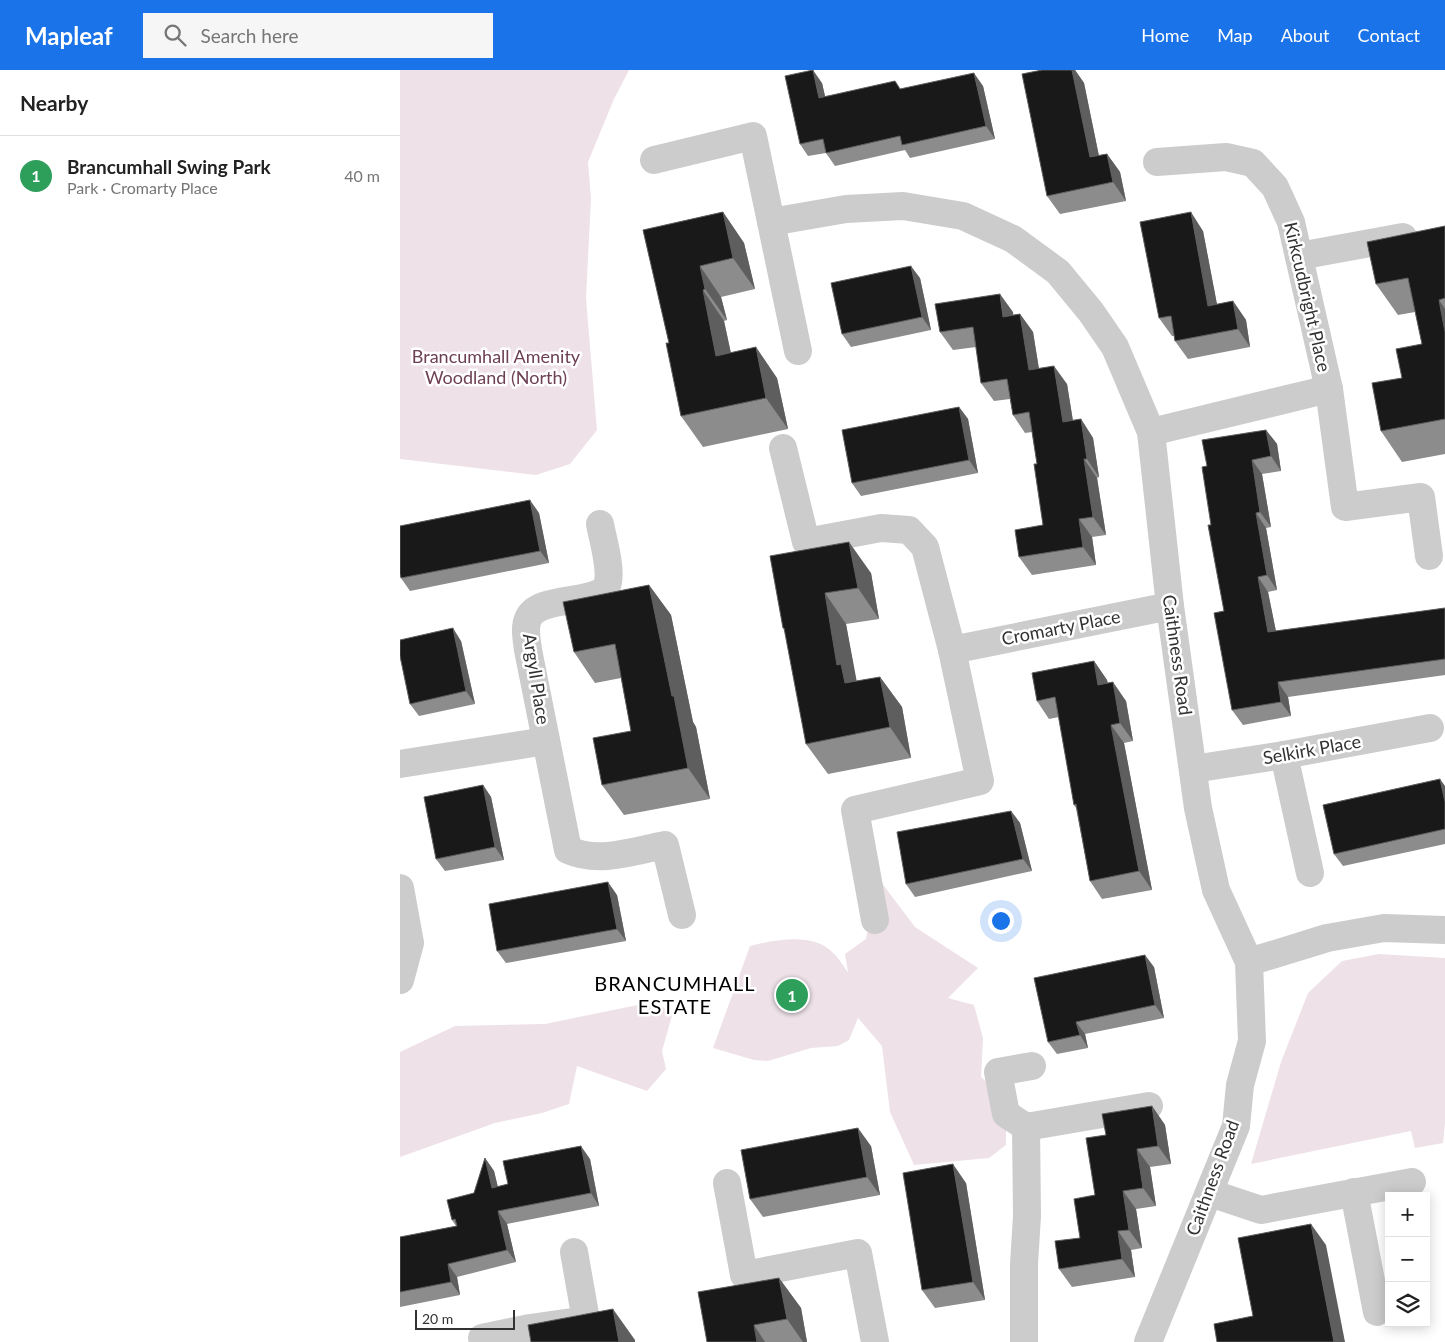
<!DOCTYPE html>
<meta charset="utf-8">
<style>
:root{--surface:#fff;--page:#f6f6f6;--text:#222;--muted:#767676;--line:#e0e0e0;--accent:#1a73e8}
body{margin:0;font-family:Lato,sans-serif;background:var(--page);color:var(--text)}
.controls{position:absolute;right:15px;bottom:15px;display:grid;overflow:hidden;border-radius:0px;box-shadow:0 2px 12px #0003}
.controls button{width:45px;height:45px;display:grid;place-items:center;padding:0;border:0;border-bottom:1px solid var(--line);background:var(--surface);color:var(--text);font:25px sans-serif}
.scale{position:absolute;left:15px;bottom:12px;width:100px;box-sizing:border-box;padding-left:5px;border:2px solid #323232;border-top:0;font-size:14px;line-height:18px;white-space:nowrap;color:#323232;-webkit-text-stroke:4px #fff;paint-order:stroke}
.you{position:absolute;left:600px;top:850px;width:18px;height:18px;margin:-12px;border:4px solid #fff;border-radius:50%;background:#1a73e8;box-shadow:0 0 0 8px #1a73e833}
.badge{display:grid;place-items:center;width:32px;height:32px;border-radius:50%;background:var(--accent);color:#fff;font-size:16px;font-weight:700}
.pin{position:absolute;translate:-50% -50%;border:2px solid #fff;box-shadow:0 1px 5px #0006}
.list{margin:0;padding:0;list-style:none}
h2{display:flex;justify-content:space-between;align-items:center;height:65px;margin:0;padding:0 20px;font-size:21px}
h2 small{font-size:16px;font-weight:400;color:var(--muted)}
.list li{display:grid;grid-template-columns:32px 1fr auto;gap:15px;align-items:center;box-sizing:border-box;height:80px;padding:0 20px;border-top:1px solid var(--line)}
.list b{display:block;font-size:19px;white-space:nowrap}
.list p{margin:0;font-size:16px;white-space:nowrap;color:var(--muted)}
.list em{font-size:16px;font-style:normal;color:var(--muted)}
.icon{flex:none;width:28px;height:28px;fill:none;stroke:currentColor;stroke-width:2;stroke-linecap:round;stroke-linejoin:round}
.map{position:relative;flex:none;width:1045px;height:1272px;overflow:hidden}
header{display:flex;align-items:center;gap:30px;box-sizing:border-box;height:70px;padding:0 25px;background:var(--accent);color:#fff}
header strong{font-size:24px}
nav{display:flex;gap:28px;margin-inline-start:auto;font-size:18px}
.search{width:350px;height:45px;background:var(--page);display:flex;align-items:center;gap:12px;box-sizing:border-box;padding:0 18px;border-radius:0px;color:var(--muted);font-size:19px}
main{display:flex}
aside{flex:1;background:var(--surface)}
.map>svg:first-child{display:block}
</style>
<header>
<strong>Mapleaf</strong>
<div class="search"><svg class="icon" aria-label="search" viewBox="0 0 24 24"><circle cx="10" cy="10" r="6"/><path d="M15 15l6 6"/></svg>Search here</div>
<nav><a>Home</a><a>Map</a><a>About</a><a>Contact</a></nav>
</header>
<main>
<aside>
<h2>Nearby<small></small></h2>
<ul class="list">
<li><span class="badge" style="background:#2e9e5b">1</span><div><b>Brancumhall Swing Park</b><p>Park · Cromarty Place</p></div><em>40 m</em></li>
</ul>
</aside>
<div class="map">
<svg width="1045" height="1272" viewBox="0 0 1045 1272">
<rect width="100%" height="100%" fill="#fff"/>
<g fill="#eee1e8">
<polygon points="0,0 229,0 214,29 188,92 191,128 186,228 197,360 170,394 136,405 0,389"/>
<path d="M 478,808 L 515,857 L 578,898 L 548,928 L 574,935 L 583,968 L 581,1007 L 606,1030 L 606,1075 L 589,1088 L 514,1095 L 490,1042 L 482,976 L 458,948 L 449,970 L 438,976 L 411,978 L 368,991 L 354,990 L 313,978 L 350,876 C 374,870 414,862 433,883 C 439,888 443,896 448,902 L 445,884 L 466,869 Z"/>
<polygon points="979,884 1045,888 1045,1053 1043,1073 1015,1078 1011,1061 851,1094 881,992 908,923 942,891"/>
<polygon points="252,932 273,942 262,981 266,999 247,1021 177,996 169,1034 142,1043 95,1053 0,1087 0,982 55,956 145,954"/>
</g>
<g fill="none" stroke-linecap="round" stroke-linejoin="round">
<g stroke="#ccc" stroke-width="28">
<polyline points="254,90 353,66 371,152 446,139 503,136 563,146 613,169 658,202 691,242 715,277 751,362 770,536 798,738 816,820 849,892 852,971 840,1015 836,1056 748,1272"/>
<polyline points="371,152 398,281"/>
<polyline points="899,186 1003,167"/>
<polyline points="929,319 945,437 1021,427 1029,486"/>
<polyline points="751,362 929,319 891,152 875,117 853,93 826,87 757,92"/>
<polyline points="383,378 406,472 481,458 509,460 525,477 552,580 770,536"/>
<path d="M 200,454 C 203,470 211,496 208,512 C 204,537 138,523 128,549 C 124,558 127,571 128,580 L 168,780 C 199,794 234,781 265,775 L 282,845"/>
<polyline points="884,685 910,803"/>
<polyline points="0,694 146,671"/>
<polyline points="793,699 884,685 1030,658"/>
<polyline points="0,818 10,873 0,910"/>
<polyline points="475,850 455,740 580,711 552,580"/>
<polyline points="849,892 927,868 984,858 1045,860"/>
<polyline points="626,1057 606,1044 598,1002 632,996"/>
<polyline points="327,1113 344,1205 458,1183 475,1272"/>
<polyline points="954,1122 977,1242"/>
<polyline points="810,1123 861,1140 1012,1112"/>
<polyline points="83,1272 82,1268 130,1258 186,1250 174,1182"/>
<polyline points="624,1272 624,1194 627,1146 626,1057 749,1036"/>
</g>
</g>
<g fill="#8c8c8c">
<polygon points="642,0 675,0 684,13 699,86 707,84 720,102 726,131 660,144 647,126"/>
<polygon points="422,13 425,26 501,19 583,16 595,69 510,88 505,80 435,96 426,83 408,86 400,74"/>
<polygon points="323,142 344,173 355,219 321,227 327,250 324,251 331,283 377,308 388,359 303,377 281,346 269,273 243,160"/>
<polygon points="1045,156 1045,384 1002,392 981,361 1002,308 1022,274 1015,242 998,245 976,214"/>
<polygon points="803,161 817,235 833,231 846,250 850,277 788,289 775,271 774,266 772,266 759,248"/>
<polygon points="520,208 531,260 451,277 442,264"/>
<polygon points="613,242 613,245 620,244 633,262 639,299 667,314 673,351 681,349 693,368 699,407 697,408 706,465 692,467 696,495 632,505 619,487 643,455 637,394 632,362 625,363 613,345 610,329 594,331 581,313 576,277 553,280 540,262"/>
<polygon points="559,337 568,349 578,403 461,426 452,413"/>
<polygon points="866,360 877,374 881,401 862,404 871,457 866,458 877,520 868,522 876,561 1045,538 1045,605 888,627 891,646 843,655 832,640 824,541 811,455 807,396"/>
<polygon points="139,443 149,493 10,521 1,508"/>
<polygon points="370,486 471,503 479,549 446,554 456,611 480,607 502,637 511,688 428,704 406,674 385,561 383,558"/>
<polygon points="249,515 271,545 293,652 296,657 310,729 224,745 202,715 231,661 221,608 195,613 174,582"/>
<polygon points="61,571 75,634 19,646 10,634"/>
<polygon points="694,591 707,610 708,613 726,631 733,671 724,673 752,820 702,829 690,811 676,738 674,735 659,647 649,649 637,631"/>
<polygon points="83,715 91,727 104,790 45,801 36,789"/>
<polygon points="1045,716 1045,774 943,796 934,784"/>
<polygon points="611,741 620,753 632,801 515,827 506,814"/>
<polygon points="217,825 226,871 106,893 97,881"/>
<polygon points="754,897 764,948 685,964 688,978 657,984 648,972"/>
<polygon points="752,1036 765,1055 771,1094 750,1097 756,1136 736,1139 742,1178 731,1180 735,1207 672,1217 659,1199 680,1168 695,1125 706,1065"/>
<polygon points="471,1076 480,1125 363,1147 350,1129"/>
<polygon points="85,1088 94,1101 98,1117 190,1089 199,1136 107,1154 116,1192 57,1207 60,1225 0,1237 0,1167 56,1156 52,1150 74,1123"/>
<polygon points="566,1113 585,1230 535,1238 522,1220"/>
<polygon points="379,1208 401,1238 407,1272 307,1272"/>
</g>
<g fill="#5e5e5e">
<polygon points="413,0 422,13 428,40 419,28"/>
<polygon points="672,0 675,0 684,13 703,106 690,87"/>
<polygon points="574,3 583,16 595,69 586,56"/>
<polygon points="707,84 720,102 726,131 713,112"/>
<polygon points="323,142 344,173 355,219 333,188"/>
<polygon points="791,142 803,161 821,255 808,236"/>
<polygon points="300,196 321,227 327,250 305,219"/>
<polygon points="511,196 520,208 531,260 522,247"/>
<polygon points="303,220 324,251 338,317 316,286"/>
<polygon points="600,224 613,242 616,265 603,247"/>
<polygon points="1039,230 1045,239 1045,262"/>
<polygon points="833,231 846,250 850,277 838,259"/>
<polygon points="620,244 633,262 642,318 629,300"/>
<polygon points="356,277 377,308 388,359 366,328"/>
<polygon points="654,296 667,314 676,370 663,352"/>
<polygon points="559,337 568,349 578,403 569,390"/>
<polygon points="681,349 693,368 699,407 687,389"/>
<polygon points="866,360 877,374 881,401 871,386"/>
<polygon points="684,389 697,408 706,465 693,447"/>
<polygon points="852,390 862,404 871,457 860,442"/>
<polygon points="130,430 139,443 149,493 140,481"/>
<polygon points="856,443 866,458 877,520 867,505"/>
<polygon points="679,449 692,467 696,495 683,477"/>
<polygon points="449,472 471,503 479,549 458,518"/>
<polygon points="858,507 868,522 879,577 868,562"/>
<polygon points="249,515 271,545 293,652 296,657 310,729 288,698 272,626"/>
<polygon points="425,523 446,554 458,618 445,613 437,595"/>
<polygon points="53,558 61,571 75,634 66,621"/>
<polygon points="694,591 707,610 711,633 698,615"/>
<polygon points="480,607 502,637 511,688 490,657"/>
<polygon points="713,612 726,631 733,671 720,653"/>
<polygon points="878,612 888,627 891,646 881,632"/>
<polygon points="711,655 724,673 752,820 739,801"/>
<polygon points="1040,709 1045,716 1045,732"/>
<polygon points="83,715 91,727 104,790 95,777"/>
<polygon points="611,741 620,753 632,801 623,789"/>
<polygon points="208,812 217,825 226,871 217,859"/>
<polygon points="745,885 754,897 764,948 755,935"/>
<polygon points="676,952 685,964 688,978 680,965"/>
<polygon points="752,1036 765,1055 771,1094 758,1076"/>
<polygon points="458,1058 471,1076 480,1125 467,1107"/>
<polygon points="181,1076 190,1089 199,1136 191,1123"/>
<polygon points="737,1079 750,1097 756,1136 743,1118"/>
<polygon points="85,1088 94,1101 101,1131 92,1118"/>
<polygon points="553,1094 566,1113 585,1230 573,1212"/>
<polygon points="723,1121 736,1139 742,1178 729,1160"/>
<polygon points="98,1141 107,1154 116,1192 107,1180"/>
<polygon points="911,1154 926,1175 945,1272 934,1272"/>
<polygon points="718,1161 731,1180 735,1207 722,1189"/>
<polygon points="48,1194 57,1207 60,1225 51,1212"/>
<polygon points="379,1208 401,1238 407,1272 403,1272 387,1249"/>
<polygon points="213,1239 235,1270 235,1272 219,1272"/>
<polygon points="354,1255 365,1272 357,1272"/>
</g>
<g fill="#191919" stroke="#5e5e5e">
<polygon points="413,0 419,28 495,11 500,19 574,3 586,56 502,75 500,66 426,83 423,69 400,74 385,6"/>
<polygon points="642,0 672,0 690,87 707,84 713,112 647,126 622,4"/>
<polygon points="323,142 333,188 300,196 305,219 303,220 316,286 356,277 366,328 281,346 266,273 269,273 243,160"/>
<polygon points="791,142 808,236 833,231 838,259 775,271 771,246 759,248 740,152"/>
<polygon points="1045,156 1045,228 1039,230 1045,262 1045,349 981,361 972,313 1002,308 996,279 1022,274 1008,208 976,214 967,172"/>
<polygon points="511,196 522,247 442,264 431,213"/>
<polygon points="600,224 603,247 620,244 629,300 654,296 663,352 681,349 687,389 684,389 693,447 679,449 683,477 619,487 615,460 643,455 634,394 637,394 629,342 613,345 607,309 581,313 573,257 540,262 535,234"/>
<polygon points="559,337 569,390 452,413 442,360"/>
<polygon points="866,360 871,386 852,390 860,442 856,443 867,505 858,507 868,562 1045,538 1045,589 878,612 881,632 832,640 814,543 824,541 808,455 811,455 802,397 807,396 802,370"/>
<polygon points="130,430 140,481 1,508 0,504 0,456"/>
<polygon points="449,472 458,518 425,523 437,595 441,594 445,613 480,607 490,657 406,674 384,558 383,558 370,486"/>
<polygon points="249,515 272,626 274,626 288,698 202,715 193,668 231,661 215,574 174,582 163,532"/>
<polygon points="53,558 66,621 10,634 0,586 0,570"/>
<polygon points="694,591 698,615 713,612 720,653 711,655 739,801 690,811 676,734 674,735 655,627 637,631 632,603"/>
<polygon points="1040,709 1045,732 1045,759 934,784 923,735"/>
<polygon points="83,715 95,777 36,789 24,727"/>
<polygon points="611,741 623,789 506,814 497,762"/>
<polygon points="208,812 217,859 97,881 89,834"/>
<polygon points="745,885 755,935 676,952 680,965 648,972 634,908"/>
<polygon points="752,1036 758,1076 737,1079 743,1118 723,1121 729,1160 718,1161 722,1189 659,1199 655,1171 680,1168 674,1129 695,1125 686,1068 706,1065 702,1044"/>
<polygon points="458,1058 467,1107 350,1129 341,1080"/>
<polygon points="181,1076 191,1123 98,1141 107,1180 48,1194 51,1212 0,1222 0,1167 57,1156 55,1149 52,1150 47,1130 74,1123 85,1088 92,1118 108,1114 103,1091"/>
<polygon points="553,1094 573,1212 522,1220 503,1103"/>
<polygon points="911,1154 934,1272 817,1272 814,1254 853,1246 838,1168"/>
<polygon points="379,1208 387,1249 354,1255 357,1272 307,1272 298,1222"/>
<polygon points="213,1239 219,1272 131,1272 128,1255"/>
</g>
<g text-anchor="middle" stroke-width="5" stroke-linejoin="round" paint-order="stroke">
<g font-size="18" fill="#323232" stroke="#fff">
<text transform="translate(907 227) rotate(77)" y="6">Kirkcudbright Place</text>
<text transform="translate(661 558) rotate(-11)" y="6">Cromarty Place</text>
<text transform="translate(777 585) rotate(82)" y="6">Caithness Road</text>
<text transform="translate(136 609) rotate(81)" y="6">Argyll Place</text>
<text transform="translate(912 680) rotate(-10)" y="6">Selkirk Place</text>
<text transform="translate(813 1108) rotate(-70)" y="6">Caithness Road</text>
</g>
<g font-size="18" fill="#6d4054" stroke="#fff">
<text x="96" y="293">Brancumhall Amenity<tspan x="96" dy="21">Woodland (North)</tspan></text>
</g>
<g font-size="20" letter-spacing="1" fill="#000" stroke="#fff">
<text x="275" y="921">BRANCUMHALL<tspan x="275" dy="23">ESTATE</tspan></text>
</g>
</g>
</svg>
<div class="controls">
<button>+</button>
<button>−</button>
<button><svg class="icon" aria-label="layers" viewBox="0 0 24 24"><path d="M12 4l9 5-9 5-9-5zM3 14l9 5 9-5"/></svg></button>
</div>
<div class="scale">20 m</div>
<div class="you"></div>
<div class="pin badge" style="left:392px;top:925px;background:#2e9e5b">1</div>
</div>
</main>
